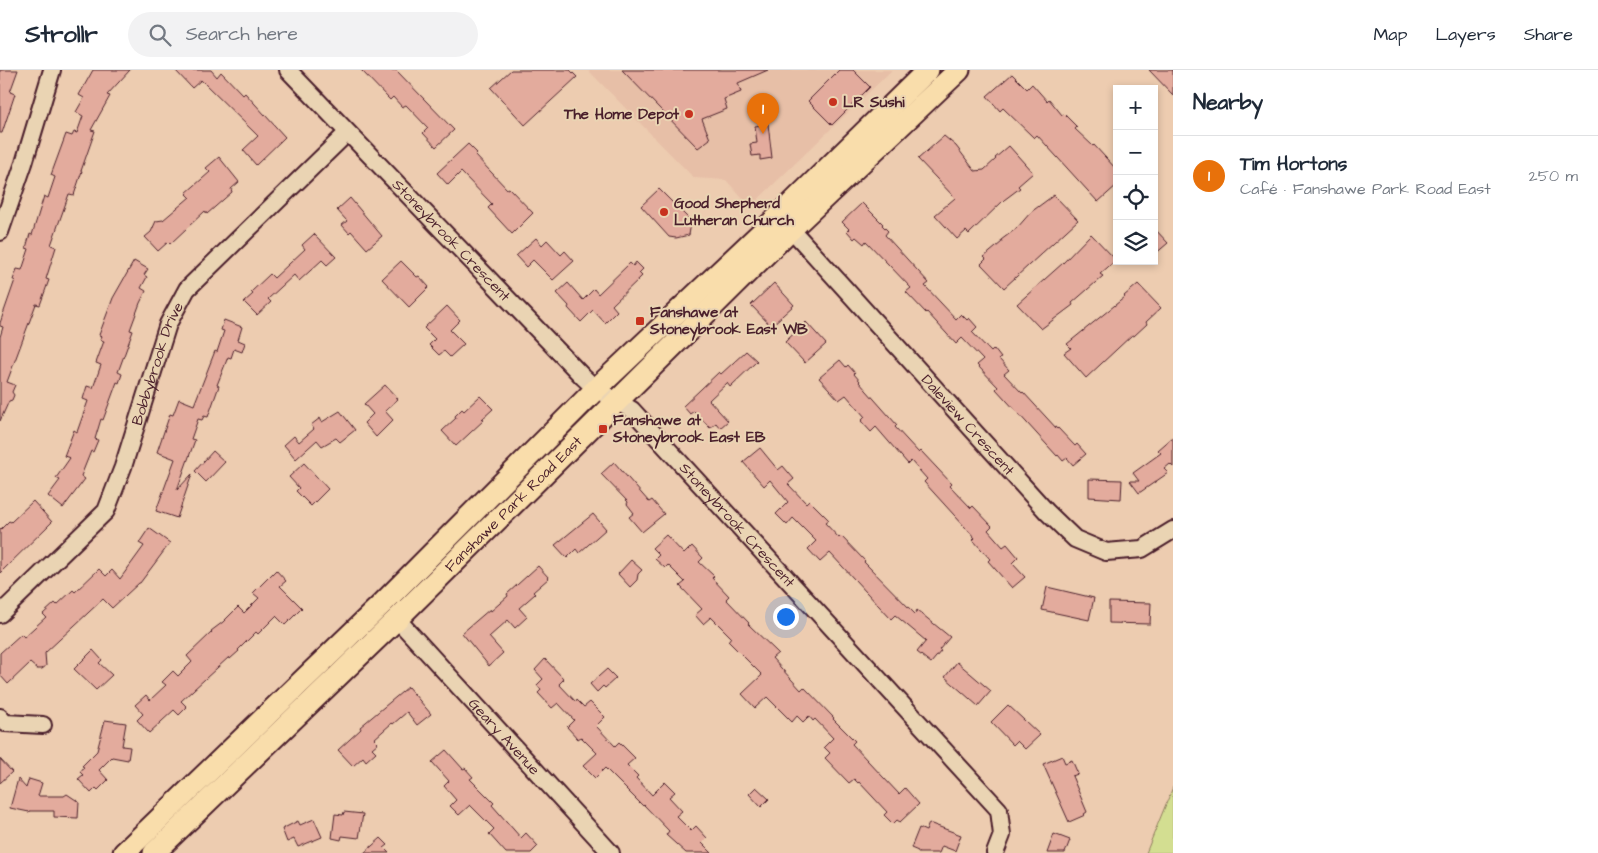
<!DOCTYPE html>
<meta charset="utf-8">
<style>
:root{--surface:#fff;--page:#f2f2f3;--text:#1f2937;--muted:#747a83;--line:#e0e1e3;--accent:#0f766e}
body{margin:0;font-family:"Architects Daughter",sans-serif;background:var(--page);color:var(--text)}
.controls{position:absolute;right:15px;top:15px;display:grid;overflow:hidden;border-radius:0px;box-shadow:0 2px 8px #0003}
.controls button{width:45px;height:45px;display:grid;place-items:center;padding:0;border:0;border-bottom:1px solid var(--line);background:var(--surface);color:var(--text);font:25px sans-serif}
.you{position:absolute;left:785px;top:546px;width:18px;height:18px;margin:-12px;border:4px solid #fff;border-radius:50%;background:#1a73e8;box-shadow:0 0 0 8px #1a73e833}
.badge{display:grid;place-items:center;width:32px;height:32px;border-radius:50%;background:var(--accent);color:#fff;font-size:16px;font-weight:700}
.pin{position:absolute;translate:-50% -41px;filter:drop-shadow(0 1px 2px #0008)}
.pin::after{content:'';position:absolute;top:26px;width:18px;height:15px;background:inherit;clip-path:polygon(0 0,100% 0,50% 100%)}
.list{margin:0;padding:0;list-style:none}
h2{display:flex;justify-content:space-between;align-items:center;height:65px;margin:0;padding:0 20px;font-size:21px}
h2 small{font-size:16px;font-weight:400;color:var(--muted)}
.list li{display:grid;grid-template-columns:32px 1fr auto;gap:15px;align-items:center;box-sizing:border-box;height:80px;padding:0 20px;border-top:1px solid var(--line)}
.list b{display:block;font-size:19px;white-space:nowrap}
.list p{margin:0;font-size:16px;white-space:nowrap;color:var(--muted)}
.list em{font-size:16px;font-style:normal;color:var(--muted)}
.icon{flex:none;width:28px;height:28px;fill:none;stroke:currentColor;stroke-width:2;stroke-linecap:round;stroke-linejoin:round}
.map{position:relative;flex:none;width:1173px;height:783px;overflow:hidden}
header{display:flex;align-items:center;gap:30px;box-sizing:border-box;height:70px;padding:0 25px;background:var(--surface);border-bottom:1px solid var(--line)}
header strong{font-size:24px}
nav{display:flex;gap:28px;margin-inline-start:auto;font-size:18px}
.search{width:350px;height:45px;background:var(--page);display:flex;align-items:center;gap:12px;box-sizing:border-box;padding:0 18px;border-radius:28px;color:var(--muted);font-size:19px}
main{display:flex}
aside{flex:1;background:var(--surface)}
.map>svg:first-child{display:block}
</style>
<header>
<strong>Strollr</strong>
<div class="search"><svg class="icon" aria-label="search" viewBox="0 0 24 24"><circle cx="10" cy="10" r="6"/><path d="M15 15l6 6"/></svg>Search here</div>
<nav><a>Map</a><a>Layers</a><a>Share</a></nav>
</header>
<main>
<div class="map">
<svg width="1173" height="783" viewBox="0 0 1173 783">
<rect width="100%" height="100%" fill="#edccb0"/>
<filter id="ink" filterUnits="userSpaceOnUse"><feTurbulence type="fractalNoise" baseFrequency=".02" numOctaves="2"/><feDisplacementMap in="SourceGraphic" scale="10" xChannelSelector="R" yChannelSelector="G"/><feConvolveMatrix kernelMatrix="1 2 1 2 8 2 1 2 1" color-interpolation-filters="sRGB"/></filter>
<g filter="url(#ink)">
<polygon fill="#e7bfa7" points="588,0 892,0 750,137 726,110 694,108"/>
<polygon fill="#d3de91" stroke="#8e7e5e" points="1173,717 1173,783 1146,783"/>
<g fill="#e3ab9d" stroke="#4a1f2b">
<polygon points="0,0 18,0 10,22 15,24 2,63 0,63"/>
<polygon points="93,0 130,0 107,25 110,26 91,60 95,61 81,101 82,101 74,125 69,124 51,175 56,177 46,209 49,210 40,235 36,234 7,312 15,315 12,322 14,325 12,330 9,331 0,351 0,267 3,257 0,256 0,253 15,210 13,210 17,199 22,200 29,179 26,178 30,164 32,165 44,126 48,128 55,107 51,105 66,64 72,66 74,62 77,63 83,46 76,42 84,28 79,25"/>
<polygon points="175,0 211,0 217,7 221,2 243,25 245,23 285,67 256,95 243,80 258,66 201,10 192,18"/>
<polygon points="361,0 396,0 454,60 436,77 423,63 428,58 406,35 402,37 393,27 390,30"/>
<polygon points="511,0 570,0 577,7 525,55 491,18"/>
<polygon points="622,0 768,0 738,13 741,22 724,29 727,39 702,49 710,69 698,78"/>
<polygon points="839,0 853,0 870,17 832,55 808,31"/>
<polygon points="1149,0 1173,0 1173,25"/>
<polygon points="1012,4 1027,19 1032,14 1047,31 1049,29 1062,45 1064,44 1077,57 1075,59 1093,76 1094,75 1117,100 1117,115 1098,132 1037,65 1034,68 1003,38 1000,41 987,26"/>
<polygon points="768,54 772,88 760,90 760,85 752,86 750,74 757,73 755,56"/>
<polygon points="944,66 956,76 975,101 984,100 996,89 995,88 1009,76 1033,103 1018,116 1020,118 1004,130 969,164 966,161 957,169 935,145 955,128 918,89"/>
<polygon points="468,74 477,83 475,85 507,119 509,118 533,143 512,164 488,138 492,134 461,102 448,115 437,103"/>
<polygon points="219,87 239,112 231,119 232,122 207,144 205,141 170,174 168,172 158,181 145,167 151,162 156,151 163,150 190,127 186,123 210,102 206,98"/>
<polygon points="659,119 688,148 691,153 689,165 676,168 669,167 641,136"/>
<polygon points="1054,125 1078,150 1004,218 981,194 986,189 984,187 1002,172 1001,170 1017,158 1031,142"/>
<polygon points="350,128 382,166 367,179 351,161 349,163 342,155 347,151 337,140"/>
<polygon points="862,133 883,154 882,155 888,161 885,165 929,213 925,216 956,249 961,244 967,250 969,248 977,257 972,262 991,282 994,279 1001,288 999,289 1009,300 1004,304 1022,323 1023,322 1057,359 1058,358 1075,376 1077,374 1086,384 1073,395 1067,388 1063,391 1058,385 1057,386 996,319 998,317 977,295 983,290 962,268 956,274 927,242 926,243 906,222 911,218 866,171 864,174 856,167 854,169 847,161 849,159 842,152"/>
<polygon points="1154,158 1168,173 1154,185"/>
<polygon points="314,164 336,187 327,195 322,190 299,211 294,205 268,229 271,232 257,245 244,232 253,224 251,222 270,204 274,208 305,179 302,175"/>
<polygon points="1091,164 1116,190 1100,204 1103,206 1072,233 1073,235 1041,259 1017,234 1063,193"/>
<polygon points="536,168 542,175 547,170 561,185 565,181 574,191 553,210 533,190 526,197 516,186"/>
<polygon points="134,191 148,199 144,205 147,207 141,218 146,221 140,233 130,260 133,261 118,302 122,304 119,313 117,312 103,350 101,349 95,369 98,370 93,382 91,381 81,406 85,409 63,438 48,426 60,410 56,408 70,388 64,386 74,360 77,362 88,331 83,329 87,316 93,318 101,295 96,293 104,271 100,270 102,266 99,265 113,228"/>
<polygon points="401,191 417,207 419,206 429,217 409,237 382,209"/>
<polygon points="636,192 643,199 639,203 642,206 612,235 617,241 605,253 593,240 581,252 568,238 569,236 557,223 568,213 583,230 594,219 598,224 630,193 633,196"/>
<polygon points="774,213 794,235 771,256 751,235"/>
<polygon points="1138,214 1161,238 1146,252 1147,254 1134,266 1132,265 1086,308 1064,283 1071,278 1067,274 1125,227 1124,226"/>
<polygon points="447,236 460,250 450,260 464,274 450,287 444,281 439,285 429,275 435,269 424,258"/>
<polygon points="224,250 242,257 238,270 245,273 242,282 234,279 231,288 228,287 217,315 219,316 208,347 204,346 202,350 198,349 191,369 195,370 177,420 192,404 177,448 156,441 175,389 157,382 170,344 173,345 179,329 194,335 215,281 217,282 224,261 221,260"/>
<polygon points="806,252 826,274 805,293 785,272"/>
<polygon points="746,281 757,291 730,317 727,313 709,330 728,351 720,358 716,353 710,358 694,341 690,344 683,336 719,302 721,304"/>
<polygon points="840,290 846,297 848,295 855,303 854,304 860,311 859,312 897,355 895,357 919,383 921,381 952,414 950,416 971,438 973,436 992,456 988,460 1003,477 1007,474 1018,487 1012,493 1025,507 1012,518 988,491 990,489 973,470 975,468 924,412 927,409 911,391 908,394 876,357 871,362 861,351 865,347 846,325 839,330 819,308"/>
<polygon points="385,315 398,329 385,341 393,350 376,367 364,353 373,344 364,334"/>
<polygon points="480,326 493,339 482,349 484,350 456,376 442,361 456,348 455,346 462,339 464,341"/>
<polygon points="340,341 355,360 340,372 336,368 322,376 317,370 296,389 284,375 294,366 299,372 314,359 311,355 320,348 322,352"/>
<polygon points="1173,367 1173,397 1170,394 1164,399 1168,403 1139,423 1130,411 1139,411 1133,403 1161,383 1158,380"/>
<polygon points="760,378 778,400 783,396 794,409 788,414 806,433 809,430 829,450 825,453 839,468 841,466 865,491 864,492 915,544 917,540 950,567 939,580 941,581 931,593 917,582 926,571 895,545 891,549 830,483 820,492 808,479 816,471 793,448 787,455 776,444 788,432 770,410 764,416 743,392"/>
<polygon points="213,381 225,392 206,412 195,401"/>
<polygon points="614,392 649,432 652,430 664,444 642,462 629,447 634,443 627,434 628,432 601,404"/>
<polygon points="304,393 328,419 311,436 296,421 299,418 289,407"/>
<polygon points="1089,409 1122,410 1121,429 1089,427"/>
<polygon points="33,431 52,452 0,503 0,460 9,451 11,452"/>
<polygon points="593,444 606,459 579,483 576,479 567,488 555,475"/>
<polygon points="149,458 170,473 140,513 139,513 112,538 103,529 45,583 46,596 42,599 37,599 30,593 8,614 0,605 0,583 21,564 24,567 46,547 43,544 55,533 57,535 73,520 75,522 99,499 106,506 112,500 120,509 144,476 139,473"/>
<polygon points="666,465 684,484 692,476 703,488 699,492 714,506 712,508 729,526 726,529 749,553 748,554 778,583 772,588 801,620 804,617 834,648 833,649 855,671 852,674 899,724 905,718 919,734 900,752 897,750 893,754 884,745 887,742 859,712 858,713 854,709 849,713 825,688 830,683 824,677 833,668 815,649 813,651 809,646 803,652 797,646 792,652 767,627 755,638 742,624 762,605 728,571 731,567 711,547 703,554 695,545 702,539 680,516 685,512 668,495 665,498 655,489 659,485 652,478"/>
<polygon points="631,490 642,500 638,504 637,510 630,517 618,504"/>
<polygon points="538,496 549,508 533,522 535,524 519,538 527,547 515,558 508,550 489,567 503,583 489,596 462,563 490,539 491,541 508,526 507,524"/>
<polygon points="276,500 286,511 280,516 302,538 285,555 276,546 258,564 256,562 238,580 239,581 230,589 229,587 181,631 187,637 179,645 174,640 149,663 137,650 143,644 135,635 146,625 150,630 166,615 162,612 173,601 178,606 192,592 187,586 212,562 211,561 223,552 238,537 244,543 259,528 253,523"/>
<polygon points="1047,517 1094,528 1089,550 1042,540"/>
<polygon points="1109,532 1151,533 1150,554 1109,553"/>
<polygon points="93,580 102,590 99,593 112,605 96,620 74,599"/>
<polygon points="545,589 564,609 559,614 576,632 577,630 584,637 590,632 605,647 596,656 615,676 619,672 635,688 627,695 638,706 636,708 652,725 665,712 675,722 669,727 682,741 676,746 691,761 696,756 707,768 702,773 712,783 686,783 666,765 669,761 644,735 643,736 605,698 595,708 583,696 597,683 581,667 578,669 567,657 574,650 558,633 552,638 538,623 541,620 537,615 543,609 535,600"/>
<polygon points="957,592 991,621 978,636 945,607"/>
<polygon points="607,599 616,608 605,618 603,616 597,622 590,614"/>
<polygon points="408,617 431,644 417,655 407,642 393,654 392,653 374,669 378,673 372,678 376,682 366,691 363,687 353,696 338,680 361,659 360,657"/>
<polygon points="1008,635 1040,665 1025,679 1017,671 1013,675 991,652"/>
<polygon points="105,650 126,653 122,676 130,677 128,690 112,687 99,700 108,710 98,720 96,718 91,723 78,709 83,705 80,702 84,697 82,696 97,681"/>
<polygon points="446,680 463,699 465,698 473,707 470,709 494,733 492,735 521,768 526,763 538,776 531,783 506,783 489,764 494,759 470,735 459,745 450,736 456,730 444,716 449,711 432,692"/>
<polygon points="1062,686 1065,693 1072,690 1078,704 1072,706 1087,742 1084,744 1085,745 1069,752 1043,694"/>
<polygon points="0,689 12,702 0,713"/>
<polygon points="18,709 26,718 29,709 42,713 38,726 64,726 67,724 79,732 78,748 54,747 54,741 29,741 29,742 10,738"/>
<polygon points="756,717 769,729 761,737 749,724"/>
<polygon points="344,742 363,744 359,768 342,766 341,770 332,768 335,744 343,745"/>
<polygon points="314,749 322,767 298,777 294,769 287,772 282,759 298,751 300,755"/>
<polygon points="929,753 961,765 955,781 942,776 939,783 918,783 918,781 911,778 919,758 926,761"/>
<polygon points="1054,764 1070,770 1065,783 1047,783"/>
<polygon points="381,768 388,775 384,778 389,783 364,783"/>
</g>
<g fill="none" stroke-linecap="round" stroke-linejoin="round">
<g stroke="#4a1f2b" stroke-width="20">
<g id="minor">
<path id="s1" d="M 288,0 L 583,307 L 596,319 L 632,340 L 999,740 L 1002,765 L 995,783"/>
<path id="s2" d="M 791,159 L 1047,442 L 1075,469 L 1106,482 L 1142,479 L 1173,460"/>
<polyline points="0,162 24,93 52,0"/>
<path id="s3" d="M 0,544 L 106,441 L 123,397 L 168,254 L 187,219 L 347,63"/>
<path id="s4" d="M 397,549 L 611,783"/>
<polyline points="0,647 5,653 43,655"/>
</g>
</g>
<g stroke="#4a1f2b" stroke-width="25">
<g id="major">
<polyline points="124,783 382,534 596,319 779,146 928,0"/>
<path id="s5" d="M 154,783 L 397,549 L 791,159 L 959,0"/>
</g>
</g>
<use href="#minor" stroke="#ead4b3" stroke-width="16"/>
<use href="#major" stroke="#f9ddab" stroke-width="21"/>
</g>
</g>
<g fill="#c8321e" stroke="#ead4b3" stroke-width="2">
<circle cx="833" cy="32" r="5"/>
<circle cx="689" cy="44" r="5"/>
<circle cx="664" cy="142" r="5"/>
<rect x="635" y="246" width="10" height="10" rx="2.5"/>
<rect x="598" y="354" width="10" height="10" rx="2.5"/>
</g>
<g text-anchor="middle" stroke-width="4" stroke-linejoin="round" paint-order="stroke">
<g font-size="15" font-weight="bold" fill="#4a1f2b" stroke="#ead4b3" text-anchor="start">
<text x="843" y="37">LR Sushi</text>
<text x="679" y="49" text-anchor="end">The Home Depot</text>
<text x="674" y="138">Good Shepherd<tspan x="674" dy="17">Lutheran Church</tspan></text>
<text x="650" y="247">Fanshawe at<tspan x="650" dy="17">Stoneybrook East WB</tspan></text>
<text x="613" y="355">Fanshawe at<tspan x="613" dy="17">Stoneybrook East EB</tspan></text>
</g>
<g font-size="15" fill="#4a1f2b" stroke="#ead4b3">
<text dy="5" stroke="none"><textPath href="#s1" startOffset="236">Stoneybrook Crescent</textPath></text>
<text dy="5" stroke="none"><textPath href="#s3" startOffset="304">Bobbybrook Drive</textPath></text>
<text dy="5" stroke="none"><textPath href="#s2" startOffset="264">Daleview Crescent</textPath></text>
<text dy="5" stroke="none"><textPath href="#s5" startOffset="501">Fanshawe Park Road East</textPath></text>
<text dy="5" stroke="none"><textPath href="#s1" startOffset="641">Stoneybrook Crescent</textPath></text>
<text dy="5" stroke="none"><textPath href="#s4" startOffset="159">Geary Avenue</textPath></text>
</g>
</g>
</svg>
<div class="controls">
<button>+</button>
<button>−</button>
<button><svg class="icon" aria-label="locate" viewBox="0 0 24 24"><circle cx="12" cy="12" r="6"/><path d="M12 2v4M12 18v4M2 12h4M18 12h4"/></svg></button>
<button><svg class="icon" aria-label="layers" viewBox="0 0 24 24"><path d="M12 4l9 5-9 5-9-5zM3 14l9 5 9-5"/></svg></button>
</div>
<div class="you"></div>
<div class="pin badge" style="left:763px;top:64px;background:#e8710a">1</div>
</div>
<aside>
<h2>Nearby<small></small></h2>
<ul class="list">
<li><span class="badge" style="background:#e8710a">1</span><div><b>Tim Hortons</b><p>Café · Fanshawe Park Road East</p></div><em>250 m</em></li>
</ul>
</aside>
</main>
